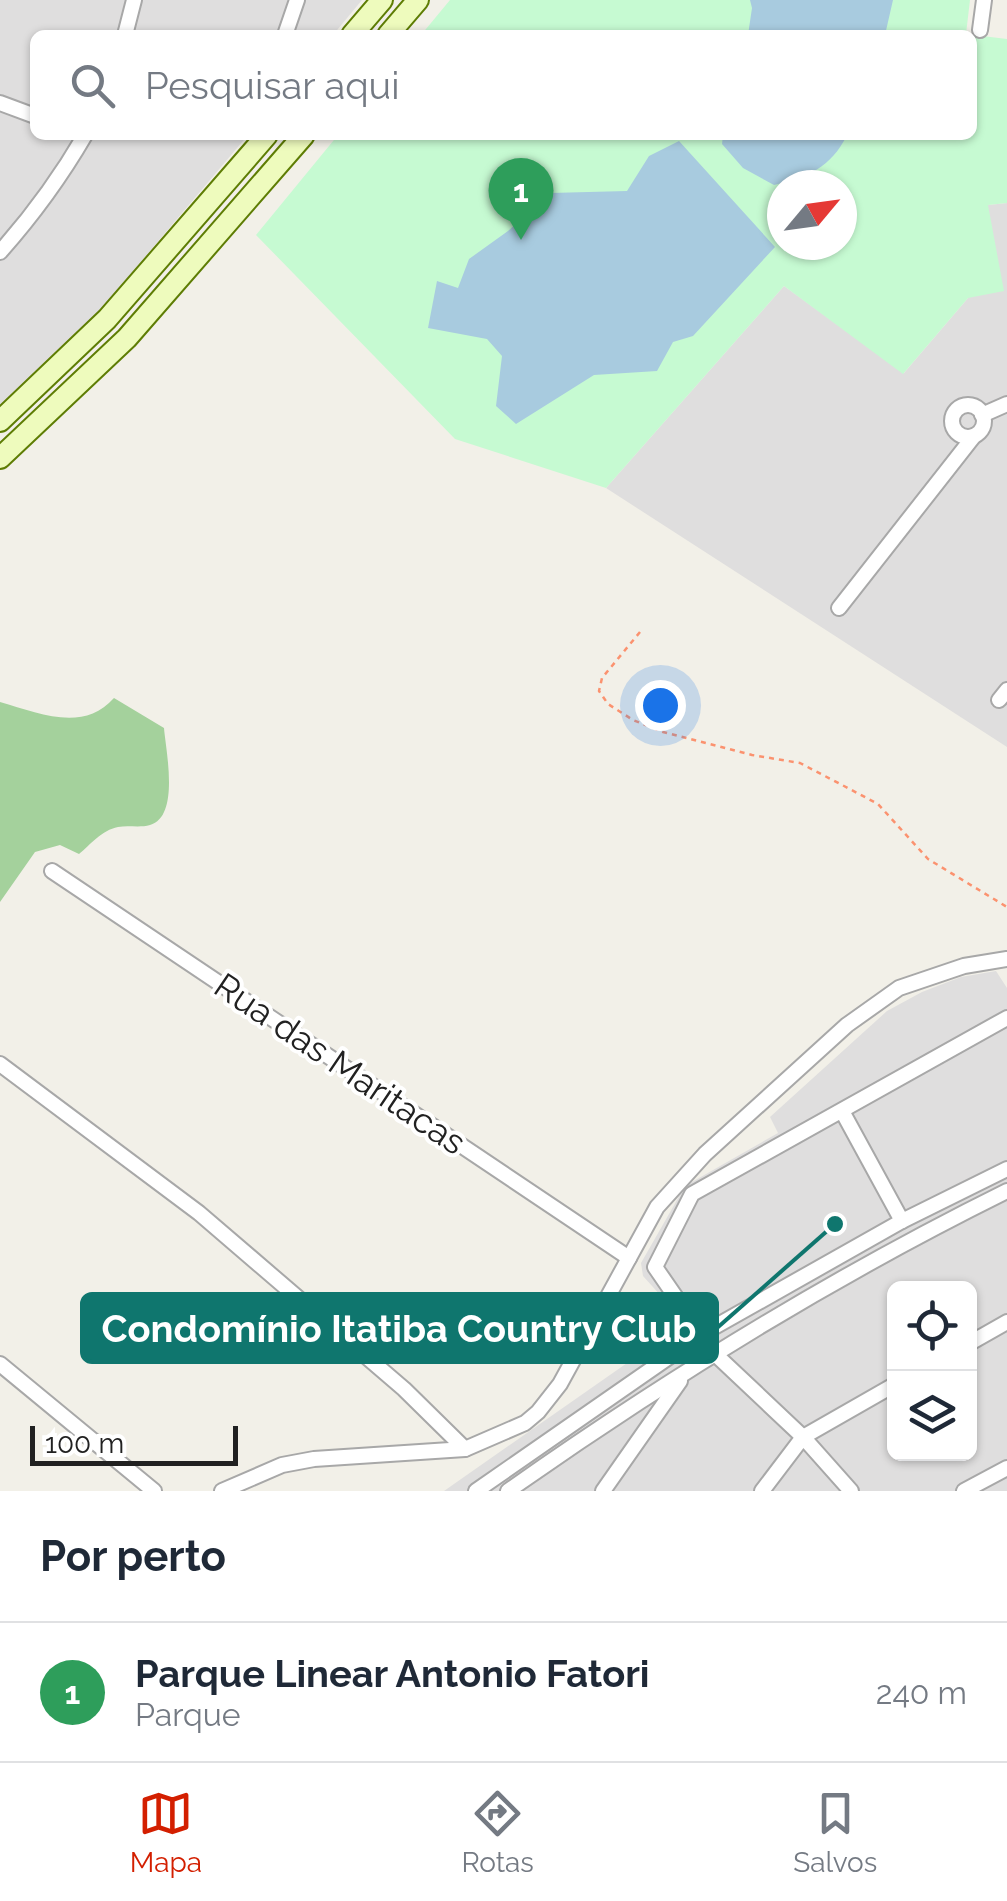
<!DOCTYPE html>
<html lang="pt">
<meta charset="utf-8">
<style>
:root{--surface:#fff;--page:#f2f2f3;--text:#1f2937;--muted:#747a83;--line:#e0e1e3;--accent:#d31f00}
body{margin:0;font-family:Raleway,sans-serif;background:var(--page);color:var(--text)}
.controls{position:absolute;right:30px;bottom:30px;display:grid;overflow:hidden;border-radius:15px;box-shadow:0 2px 8px #0004}
.controls button{width:90px;height:90px;display:grid;place-items:center;padding:0;border:0;border-bottom:2px solid var(--line);background:var(--surface);color:var(--text);font:50px sans-serif}
.compass{position:absolute;left:767px;top:170px;width:90px;height:90px;border-radius:50%;background:var(--surface);box-shadow:0 2px 8px #0004;rotate:61deg}
.scale{position:absolute;left:30px;bottom:25px;width:208px;box-sizing:border-box;padding-left:10px;border:5px solid #212121;border-top:0;font-size:28px;line-height:35px;white-space:nowrap;color:#212121;-webkit-text-stroke:8px #fff;paint-order:stroke}
.you{position:absolute;left:660px;top:705px;width:35px;height:35px;margin:-25px;border:8px solid #fff;border-radius:50%;background:#1a73e8;box-shadow:0 0 0 15px #1a73e833}
.badge{display:grid;place-items:center;width:65px;height:65px;border-radius:50%;background:var(--accent);color:#fff;font-size:32px;font-weight:700}
.pin{position:absolute;translate:-50% -82px;filter:drop-shadow(0 2px 5px #0008)}
.pin::after{content:'';position:absolute;top:52px;width:35px;height:30px;background:inherit;clip-path:polygon(0 0,100% 0,50% 100%)}
.list{margin:0;padding:0;list-style:none}
h2{display:flex;justify-content:space-between;align-items:center;height:130px;margin:0;padding:0 40px;font-size:42px}
h2 small{font-size:32px;font-weight:400;color:var(--muted)}
.list li{display:grid;grid-template-columns:65px 1fr auto;gap:30px;align-items:center;box-sizing:border-box;height:140px;padding:0 40px;border-top:2px solid var(--line)}
.list b{display:block;font-size:38px;white-space:nowrap}
.list p{margin:0;font-size:32px;white-space:nowrap;color:var(--muted)}
.list em{font-size:32px;font-style:normal;color:var(--muted)}
.icon{flex:none;width:55px;height:55px;fill:none;stroke:currentColor;stroke-width:2;stroke-linecap:round;stroke-linejoin:round}
.map{position:relative;flex:none;width:1007px;height:1491px;overflow:hidden}
.search{position:absolute;background:var(--surface);box-shadow:0 2px 8px #0004;left:30px;right:30px;top:30px;height:110px;display:flex;align-items:center;gap:25px;box-sizing:border-box;padding:0 35px;border-radius:15px;color:var(--muted);font-size:38px}
.sheet{height:270px;background:var(--surface)}
nav{display:flex;justify-content:space-around;align-items:center;box-sizing:border-box;height:140px;border-top:2px solid var(--line);background:var(--surface);font-size:28px;color:var(--muted)}
nav a{display:grid;justify-items:center;gap:5px}
nav .on{color:var(--accent)}
.map>svg:first-child{display:block}
</style>
<div class="map">
<svg width="1007" height="1491" viewBox="0 0 1007 1491">
<rect width="100%" height="100%" fill="#f2f0e8"/>
<g fill="#dfdede" fill-rule="evenodd">
<polygon points="0,0 362,0 333,35 35,35 35,135 248,135 100,310 0,408"/>
<polygon points="1007,203 1007,747 606,488 784,286 904,373 968,298 988,205"/>
<path d="M 996,971 L 1007,988 L 1007,1491 L 444,1491 L 670,1333 L 675,1321 L 671,1307 L 643,1276 L 641,1263 L 685,1186 L 778,1133 L 770,1117 L 887,1011 L 922,992 L 961,977 ZM 894,1288 L 970,1288 L 970,1454 L 894,1454 Z"/>
</g>
<path fill="#a4d19c" d="M 114,698 L 164,728 C 166,752 180,816 150,825 C 140,828 128,825 118,827 C 102,830 90,845 79,854 L 60,845 L 35,852 L 0,902 L 0,702 C 39,713 83,733 114,698 Z"/>
<path fill="#c6fad2" fill-rule="evenodd" d="M 450,0 L 970,0 L 966,34 L 1007,39 L 1007,203 L 988,205 L 1004,291 L 968,298 L 903,374 L 784,286 L 606,488 L 455,439 L 256,235 L 338,135 L 972,135 L 972,35 L 421,35 ZM 782,185 L 842,185 L 842,245 L 782,245 Z"/>
<g fill="#a8cbdf">
<polygon points="750,0 893,0 885,35 748,35 752,8"/>
<path d="M 723,135 L 847,135 C 831,168 807,177 774,185 L 743,168 L 722,144 Z"/>
<polygon points="679,141 775,247 693,336 673,342 657,371 594,375 516,424 496,406 502,356 487,339 428,328 437,281 458,288 469,259 508,231 550,193 627,191 649,156"/>
</g>
<g fill="none" stroke-linecap="round" stroke-linejoin="round">
<g stroke="#a8a8a8" stroke-width="18">
<g id="minor">
<polyline points="980,30 984,0"/>
<polyline points="125,35 134,0"/>
<polyline points="285,35 297,0"/>
<polyline points="0,103 35,116"/>
<path d="M 0,252 C 33,215 60,178 85,135"/>
<circle cx="968" cy="421" r="16"/>
<polyline points="982,415 1007,404"/>
<polyline points="839,608 974,436"/>
<polyline points="999,700 1007,690"/>
<polyline points="52,871 629,1258"/>
<polyline points="0,1064 199,1213 404,1389 465,1449"/>
<polyline points="842,1111 902,1221"/>
<polyline points="970,1343 1007,1322"/>
<polyline points="0,1364 154,1491"/>
<polyline points="222,1491 282,1465 314,1459 465,1449 525,1423 538,1412 560,1384 657,1207 705,1154 847,1025 899,988 964,966 1007,959"/>
<polyline points="476,1491 702,1334 902,1221 1007,1169"/>
<path d="M 508,1491 C 667,1379 833,1277 1007,1191"/>
<polyline points="603,1491 680,1381"/>
<polyline points="762,1491 803,1437 894,1385"/>
<polyline points="851,1491 803,1437 715,1354 655,1267 692,1194 1007,1018"/>
<polyline points="964,1491 1007,1468"/>
</g>
</g>
<g stroke="#5e7d04" stroke-width="24">
<g id="secondary">
<polyline points="352,35 382,0"/>
<polyline points="388,35 418,0"/>
<polyline points="0,421 107,319 267,135"/>
<polyline points="0,458 127,338 304,135"/>
</g>
</g>
<polyline stroke="#fb926f" stroke-width="2.5" stroke-dasharray="5 5" stroke-linecap="butt" points="640,632 602,678 599,691 608,704 633,720 663,732 752,755 800,763 844,786 878,804 928,859 1007,907"/>
<use href="#minor" stroke="#fff" stroke-width="14"/>
<use href="#secondary" stroke="#eefbbd" stroke-width="20"/>
</g>
<g text-anchor="middle" stroke-width="8" stroke-linejoin="round" paint-order="stroke">
<g font-size="35" fill="#212121" stroke="#fff">
<text transform="translate(340 1064) rotate(34)" y="12">Rua das Maritacas</text>
</g>
</g>
<path fill="none" stroke="#0f766e" stroke-width="4" d="M835 1224L717 1328"/>
<circle fill="#0f766e" stroke="#fff" stroke-width="4" cx="835" cy="1224" r="10"/>
<rect fill="#0f766e" stroke="#0f766e" stroke-width="4" x="82" y="1294" width="635" height="68" rx="10"/>
<g font-size="38" text-anchor="middle" font-weight="bold" fill="#fff">
<text x="399" y="1342">Condomínio Itatiba Country Club</text>
</g>
</svg>
<div class="controls">
<button><svg class="icon" aria-label="locate" viewBox="0 0 24 24"><circle cx="12" cy="12" r="6"/><path d="M12 2v4M12 18v4M2 12h4M18 12h4"/></svg></button>
<button><svg class="icon" aria-label="layers" viewBox="0 0 24 24"><path d="M12 4l9 5-9 5-9-5zM3 14l9 5 9-5"/></svg></button>
</div>
<svg class="compass" viewBox="-18 -18 36 36"><path d="M0-13l5 13h-10z" fill="#e53935"/><path d="M0 13l5-13h-10z" fill="#747a83"/></svg>
<div class="scale">100 m</div>
<div class="you"></div>
<div class="pin badge" style="left:521px;top:240px;background:#2e9e5b">1</div>
<div class="search"><svg class="icon" aria-label="search" viewBox="0 0 24 24"><circle cx="10" cy="10" r="6"/><path d="M15 15l6 6"/></svg>Pesquisar aqui</div>
</div>
<section class="sheet">
<h2>Por perto<small></small></h2>
<ul class="list">
<li><span class="badge" style="background:#2e9e5b">1</span><div><b>Parque Linear Antonio Fatori</b><p>Parque</p></div><em>240 m</em></li>
</ul>
</section>
<nav>
<a class="on"><svg class="icon" aria-label="map" viewBox="0 0 24 24"><path d="M3 6l6-2 6 2 6-2v14l-6 2-6-2-6 2zM9 4v14M15 6v14"/></svg>Mapa</a>
<a><svg class="icon" aria-label="directions" viewBox="0 0 24 24"><path d="M12 3l9 9-9 9-9-9zM9 14v-3h6M13 9l2 2-2 2"/></svg>Rotas</a>
<a><svg class="icon" aria-label="saved" viewBox="0 0 24 24"><path d="M7 4h10v16l-5-4-5 4z"/></svg>Salvos</a>
</nav>
